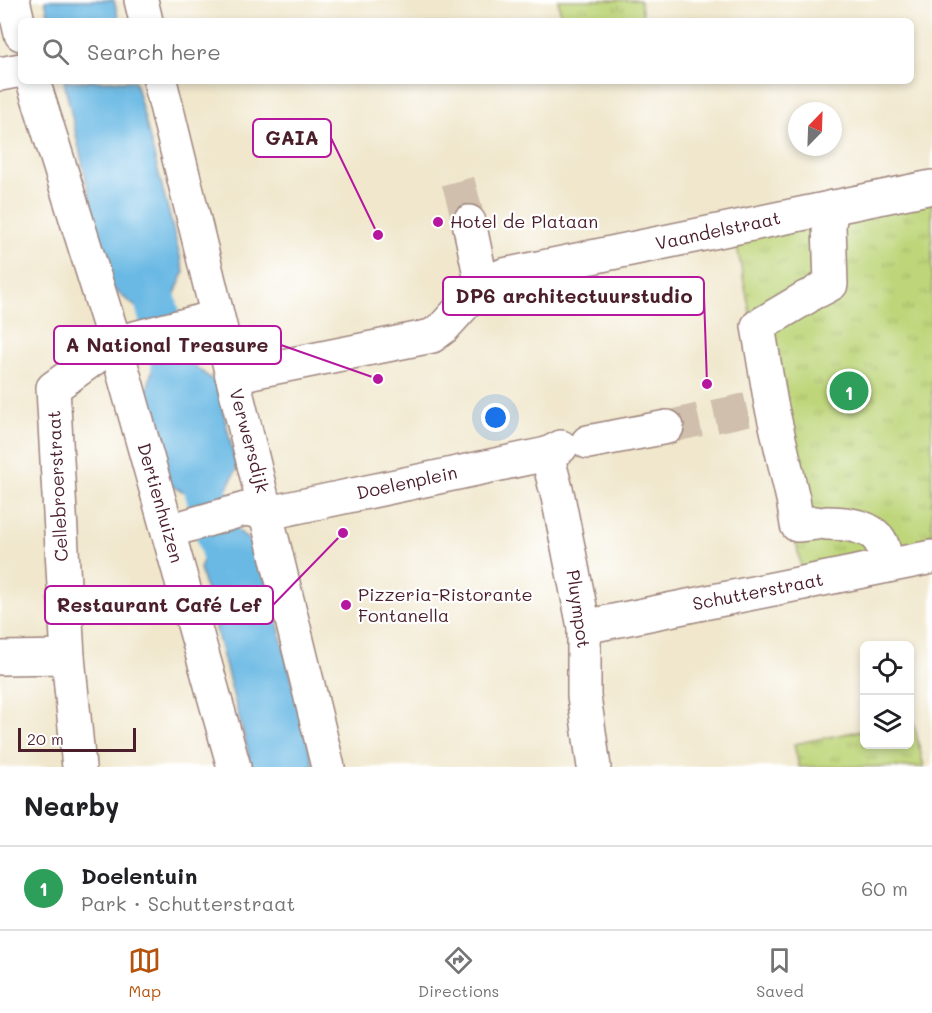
<!DOCTYPE html>
<meta charset="utf-8">
<style>
:root{--surface:#fff;--page:#f2f2f2;--text:#202124;--muted:#757577;--line:#e0e0e0;--accent:#b45309}
body{margin:0;font-family:Mali,sans-serif;background:var(--page);color:var(--text)}
.controls{position:absolute;right:18px;bottom:18px;display:grid;overflow:hidden;border-radius:9px;box-shadow:0 3px 9px #0003}
.controls button{width:54px;height:54px;display:grid;place-items:center;padding:0;border:0;border-bottom:2px solid var(--line);background:var(--surface);color:var(--text);font:30px sans-serif}
.compass{position:absolute;left:788px;top:102px;width:54px;height:54px;border-radius:50%;background:var(--surface);box-shadow:0 3px 9px #0003;rotate:23deg}
.scale{position:absolute;left:18px;bottom:15px;width:118px;box-sizing:border-box;padding-left:6px;border:3px solid #4a1f2b;border-top:0;font-size:16px;line-height:21px;white-space:nowrap;color:#4a1f2b;-webkit-text-stroke:4px #fff;paint-order:stroke}
.you{position:absolute;left:496px;top:418px;width:21px;height:21px;margin:-15px;border:4px solid #fff;border-radius:50%;background:#1a73e8;box-shadow:0 0 0 9px #1a73e833}
.badge{display:grid;place-items:center;width:39px;height:39px;border-radius:50%;background:var(--accent);color:#fff;font-size:20px;font-weight:700}
.pin{position:absolute;translate:-50% -50%;border:3px solid #fff;box-shadow:0 2px 6px #0006}
.list{margin:0;padding:0;list-style:none}
h2{display:flex;justify-content:space-between;align-items:center;height:78px;margin:0;padding:0 24px;font-size:26px}
h2 small{font-size:20px;font-weight:400;color:var(--muted)}
.list li{display:grid;grid-template-columns:39px 1fr auto;gap:18px;align-items:center;box-sizing:border-box;height:84px;padding:0 24px;border-top:2px solid var(--line)}
.list b{display:block;font-size:22px;white-space:nowrap}
.list p{margin:0;font-size:20px;white-space:nowrap;color:var(--muted)}
.list em{font-size:20px;font-style:normal;color:var(--muted)}
.icon{flex:none;width:33px;height:33px;fill:none;stroke:currentColor;stroke-width:2;stroke-linecap:round;stroke-linejoin:round}
.map{position:relative;flex:none;width:932px;height:767px;overflow:hidden}
.search{position:absolute;background:var(--surface);box-shadow:0 3px 9px #0003;left:18px;right:18px;top:18px;height:66px;display:flex;align-items:center;gap:15px;box-sizing:border-box;padding:0 21px;border-radius:9px;color:var(--muted);font-size:22px}
.sheet{height:162px;background:var(--surface)}
nav{display:flex;justify-content:space-around;align-items:center;box-sizing:border-box;height:84px;border-top:2px solid var(--line);background:var(--surface);font-size:16px;color:var(--muted)}
nav a{display:grid;justify-items:center;gap:3px}
nav .on{color:var(--accent)}
.map>svg:first-child{display:block}
</style>
<div class="map">
<svg width="932" height="767" viewBox="0 0 932 767">
<defs>
<pattern id="park-tufts" width="24" height="20" patternUnits="userSpaceOnUse" patternTransform="scale(1.5)"><rect width="24" height="20" fill="#bed579"/><path d="M3 7l-1-3M5 7V3M7 7l1-3M15 17l-1-3M17 17v-4M19 17l1-3" fill="none" stroke="#a5b669"/></pattern>
</defs>
<rect width="100%" height="100%" fill="#fff"/>
<filter id="ink" filterUnits="userSpaceOnUse"><feTurbulence type="fractalNoise" baseFrequency=".0167" numOctaves="2"/><feDisplacementMap in="SourceGraphic" scale="12" xChannelSelector="R" yChannelSelector="G"/><feConvolveMatrix kernelMatrix="1 2 1 2 8 2 1 2 1" color-interpolation-filters="sRGB"/></filter>
<filter id="wash" filterUnits="userSpaceOnUse"><feTurbulence type="fractalNoise" baseFrequency=".008" numOctaves="4" result="noise"/><feDisplacementMap in="SourceGraphic" scale="24" xChannelSelector="R" yChannelSelector="G"/><feGaussianBlur stdDeviation="1.35" result="paint"/><feColorMatrix in="noise" values="0 0 0 0 0 0 0 0 0 0 0 0 0 0 0 0 0 1.4 0 .05"/><feComposite in="paint" operator="in"/></filter>
<g filter="url(#wash)">
<rect width="100%" height="100%" fill="#f0e7cc"/>
<g fill="url(#park-tufts)" stroke="#847a52" stroke-width="1.5">
<polygon points="558,0 640,0 644,21 562,21"/>
<polygon points="932,196 932,546 802,572 735,237"/>
<polygon points="913,720 924,767 799,767 794,744 864,730 864,744 910,744 910,721"/>
</g>
<g fill="#6ab9e4" stroke="#5a6c88" stroke-width="1.5">
<polygon points="45,0 114,0 119,21 50,21"/>
<polygon points="64,81 135,81 184,272 170,305 142,312 110,286"/>
<polygon points="182,356 216,383 237,468 227,488 198,497 170,486 144,404 154,362"/>
<polygon points="240,532 259,550 314,767 252,767 200,568 211,540"/>
</g>
<g fill="none" stroke-linecap="round" stroke-linejoin="round">
<polyline stroke="#6ab9e4" stroke-width="42" points="143,254 233,594"/>
</g>
</g>
<g filter="url(#ink)">
<g fill="none" stroke-linecap="round" stroke-linejoin="round">
<g stroke="#cfbfac" stroke-width="33" stroke-dasharray="33 16" stroke-linecap="butt">
<polyline points="458,181 469,222"/>
<polyline points="667,427 771,404"/>
</g>
<g stroke="#9d837c" stroke-width="36">
<g id="minor">
<polyline points="13,0 21,34"/>
<polyline points="141,0 146,21"/>
<polyline points="0,74 21,70"/>
<polyline points="33,81 115,343 234,767"/>
<path d="M 160,81 C 215,310 273,538 328,767"/>
<polyline points="469,222 482,285"/>
<polyline points="818,291 831,284 829,225 832,207"/>
<polyline points="807,297 758,326 771,404 793,499 797,525 816,523"/>
<polyline points="232,376 432,336 444,327 482,285 504,275 932,187"/>
<polyline points="588,442 667,427"/>
<polyline points="547,454 558,497 584,627 584,696 594,767"/>
<path d="M 827,523 C 842,523 867,525 878,538 C 884,545 885,557 886,566"/>
<polyline points="169,531 245,509 268,513 547,454 561,447"/>
<polyline points="584,627 932,557"/>
<polyline points="0,658 68,657"/>
<polyline points="79,767 68,657 53,388 115,343 217,317"/>
</g>
</g>
<use href="#minor" stroke="#fff" stroke-width="33"/>
</g>
</g>
<g fill="#b5179e" stroke="#fff" stroke-width="2">
<circle cx="438" cy="222" r="6"/>
<circle cx="346" cy="605" r="6"/>
</g>
<g text-anchor="middle" stroke-width="4.5" stroke-linejoin="round" paint-order="stroke">
<g font-size="18" fill="#4a1f2b" stroke="#fff" text-anchor="start">
<text x="450" y="228">Hotel de Plataan</text>
<text x="358" y="601">Pizzeria-Ristorante<tspan x="358" dy="21">Fontanella</tspan></text>
</g>
<g font-size="18" fill="#4a1f2b" stroke="#fff">
<text transform="translate(718 231) rotate(-12)" y="6">Vaandelstraat</text>
<text transform="translate(249 441) rotate(75)" y="6">Verwersdijk</text>
<text transform="translate(407 483) rotate(-12)" y="6">Doelenplein</text>
<text transform="translate(58 486) rotate(-93)" y="6">Cellebroerstraat</text>
<text transform="translate(160 503) rotate(74)" y="6">Dertienhuizen</text>
<text transform="translate(758 592) rotate(-11)" y="6">Schutterstraat</text>
<text transform="translate(578 609) rotate(82)" y="6">Pluympot</text>
</g>
</g>
<path fill="none" stroke="#b5179e" stroke-width="2" d="M378 235L331 138M707 384L704 296M378 379L281 345M343 533L273 605"/>
<g fill="#b5179e" stroke="#fff" stroke-width="2">
<circle cx="378" cy="235" r="6"/>
<circle cx="707" cy="384" r="6"/>
<circle cx="378" cy="379" r="6"/>
<circle cx="343" cy="533" r="6"/>
</g>
<g fill="#fff" stroke="#b5179e" stroke-width="2">
<rect x="253" y="119" width="78" height="38" rx="6"/>
<rect x="443" y="277" width="261" height="38" rx="6"/>
<rect x="54" y="326" width="227" height="38" rx="6"/>
<rect x="45" y="586" width="228" height="38" rx="6"/>
</g>
<g font-size="20" text-anchor="middle" font-weight="bold" fill="#4a1f2b">
<text x="292" y="145">GAIA</text>
<text x="574" y="303">DP6 architectuurstudio</text>
<text x="167" y="352">A National Treasure</text>
<text x="159" y="612">Restaurant Café Lef</text>
</g>
</svg>
<div class="controls">
<button><svg class="icon" aria-label="locate" viewBox="0 0 24 24"><circle cx="12" cy="12" r="6"/><path d="M12 2v4M12 18v4M2 12h4M18 12h4"/></svg></button>
<button><svg class="icon" aria-label="layers" viewBox="0 0 24 24"><path d="M12 4l9 5-9 5-9-5zM3 14l9 5 9-5"/></svg></button>
</div>
<svg class="compass" viewBox="-18 -18 36 36"><path d="M0-13l5 13h-10z" fill="#e53935"/><path d="M0 13l5-13h-10z" fill="#757577"/></svg>
<div class="scale">20 m</div>
<div class="you"></div>
<div class="pin badge" style="left:849px;top:391px;background:#2e9e5b">1</div>
<div class="search"><svg class="icon" aria-label="search" viewBox="0 0 24 24"><circle cx="10" cy="10" r="6"/><path d="M15 15l6 6"/></svg>Search here</div>
</div>
<section class="sheet">
<h2>Nearby<small></small></h2>
<ul class="list">
<li><span class="badge" style="background:#2e9e5b">1</span><div><b>Doelentuin</b><p>Park · Schutterstraat</p></div><em>60 m</em></li>
</ul>
</section>
<nav>
<a class="on"><svg class="icon" aria-label="map" viewBox="0 0 24 24"><path d="M3 6l6-2 6 2 6-2v14l-6 2-6-2-6 2zM9 4v14M15 6v14"/></svg>Map</a>
<a><svg class="icon" aria-label="directions" viewBox="0 0 24 24"><path d="M12 3l9 9-9 9-9-9zM9 14v-3h6M13 9l2 2-2 2"/></svg>Directions</a>
<a><svg class="icon" aria-label="saved" viewBox="0 0 24 24"><path d="M7 4h10v16l-5-4-5 4z"/></svg>Saved</a>
</nav>
